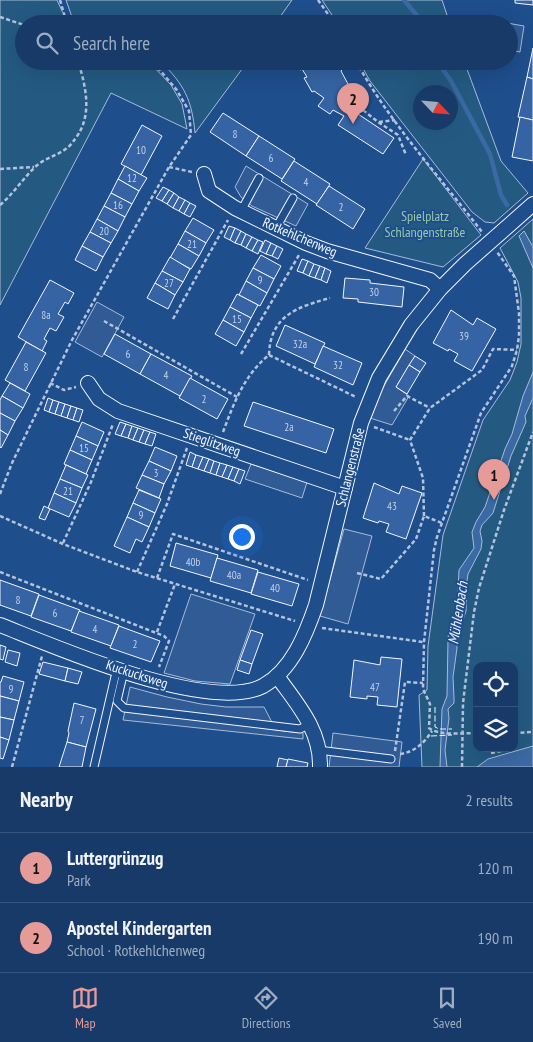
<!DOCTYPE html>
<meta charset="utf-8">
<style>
:root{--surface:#173a69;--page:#244571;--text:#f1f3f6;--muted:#9eadc0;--line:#36547d;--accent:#e69b98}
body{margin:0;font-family:"PT Sans Narrow",sans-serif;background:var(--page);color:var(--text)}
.controls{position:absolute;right:15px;bottom:15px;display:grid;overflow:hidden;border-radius:10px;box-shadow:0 5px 20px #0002}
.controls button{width:45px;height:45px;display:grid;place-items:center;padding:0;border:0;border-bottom:1px solid var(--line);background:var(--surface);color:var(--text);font:25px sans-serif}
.compass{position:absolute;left:413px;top:85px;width:45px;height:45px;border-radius:50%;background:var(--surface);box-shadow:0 5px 20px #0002;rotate:116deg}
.you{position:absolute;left:241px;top:536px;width:18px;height:18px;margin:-12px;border:4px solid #fff;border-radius:50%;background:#1a73e8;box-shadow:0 0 0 8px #1a73e833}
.badge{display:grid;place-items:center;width:32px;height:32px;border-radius:50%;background:var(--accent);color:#111;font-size:16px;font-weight:700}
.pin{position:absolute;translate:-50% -41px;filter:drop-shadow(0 1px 2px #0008)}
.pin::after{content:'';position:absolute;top:26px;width:18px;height:15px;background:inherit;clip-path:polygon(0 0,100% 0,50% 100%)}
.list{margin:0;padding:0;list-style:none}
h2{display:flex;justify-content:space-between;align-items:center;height:65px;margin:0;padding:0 20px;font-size:21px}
h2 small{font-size:16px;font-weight:400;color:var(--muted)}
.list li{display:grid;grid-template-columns:32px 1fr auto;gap:15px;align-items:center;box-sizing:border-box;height:70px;padding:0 20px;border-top:1px solid var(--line)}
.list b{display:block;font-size:19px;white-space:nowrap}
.list p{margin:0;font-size:16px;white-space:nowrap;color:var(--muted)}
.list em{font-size:16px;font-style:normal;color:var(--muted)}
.icon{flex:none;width:28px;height:28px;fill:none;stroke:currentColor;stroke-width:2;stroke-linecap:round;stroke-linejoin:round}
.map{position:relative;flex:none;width:533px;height:767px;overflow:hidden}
.search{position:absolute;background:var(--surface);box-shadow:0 5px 20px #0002;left:15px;right:15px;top:15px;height:55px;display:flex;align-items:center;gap:12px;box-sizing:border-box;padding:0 18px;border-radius:28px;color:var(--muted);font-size:19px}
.sheet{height:205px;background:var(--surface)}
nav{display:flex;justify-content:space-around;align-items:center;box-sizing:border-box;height:70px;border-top:1px solid var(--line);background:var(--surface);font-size:14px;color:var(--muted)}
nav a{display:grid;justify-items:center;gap:2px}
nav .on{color:var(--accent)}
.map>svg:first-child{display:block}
</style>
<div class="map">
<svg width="533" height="767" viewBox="0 0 533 767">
<rect width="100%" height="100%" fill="#1f4e8c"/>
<g fill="#245a82" stroke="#a8bbd7" fill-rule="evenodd">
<polygon points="0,0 57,0 62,11 71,24 24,24 24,61 148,61 171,85 182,104 187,129 111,93 0,305"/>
<polygon points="66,0 292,0 275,24 88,24 73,20"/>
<polygon points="322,0 442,0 450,24 338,24"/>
<path d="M 160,61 L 248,61 L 195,133 C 192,100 184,84 160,61 Z"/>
<path d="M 359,61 L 464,61 L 501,161 L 528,193 L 494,223 L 485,222 L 472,212 L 370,81 ZM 420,92 L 450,92 L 450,122 L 420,122 Z"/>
<polygon points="423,159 481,235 443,267 365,248"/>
<path d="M 533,219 L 533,767 L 422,767 L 419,695 L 427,690 L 428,646 L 443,535 L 483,420 L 510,380 L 517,362 L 521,344 L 521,298 L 518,282 L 500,248 ZM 477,666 L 514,666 L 514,748 L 477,748 Z"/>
</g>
<g fill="#305b95" stroke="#a8bbd7">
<polygon points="473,17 524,26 520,52 509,50 509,24 472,24"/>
<polygon points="246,166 308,204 296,226 252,206 241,197 235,187"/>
<polygon points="97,302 124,317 102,357 75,342"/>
<polygon points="405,349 415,356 396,387 409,396 392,425 370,418 376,400"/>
<polygon points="251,464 307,482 302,498 245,479"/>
<polygon points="344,529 372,536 348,624 320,616"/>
<polygon points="191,594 255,614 230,684 195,681 164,673"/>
<polygon points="130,687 167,697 201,704 226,707 264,707 276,730 303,733 303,739 123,720"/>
<polygon points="333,733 402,742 399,767 329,767"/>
</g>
<g fill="#3b69a3" stroke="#a8bbd7">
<polygon points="524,231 533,247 533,268 519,236"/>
<polygon points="533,372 533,398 525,416 526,422 511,456 493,513 482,525 480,531 482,541 481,549 468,574 467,581 466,611 461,626 456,632 457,648 453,677 454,698 454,703 448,709 449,718 445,750 447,767 440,767 442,709 447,696 448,639 449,629 455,622 457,614 459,570 474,548 472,532 476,522 485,507 505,449 512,434 523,396"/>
<polygon points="533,746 533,767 477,767 488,759"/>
</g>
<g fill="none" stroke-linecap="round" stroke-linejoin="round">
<g stroke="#3b69a3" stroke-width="4.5">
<polyline points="404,0 424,24"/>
<polyline points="437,61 451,81 490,154 501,195 507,205"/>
</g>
</g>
<g fill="#3563a3" stroke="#f2f6ff">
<polygon points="515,0 533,0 533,5 515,3"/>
<polygon points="533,48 533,79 527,77"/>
<polygon points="294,61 338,61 343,69 341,71 348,84 360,91 349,108 394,138 383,154 338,125 344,116 333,110 330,114 318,106 324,98 314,91 312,92 304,78 307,77 302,69 300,70"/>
<polygon points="527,77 533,79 533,120 518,117"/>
<polygon points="223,113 259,136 246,156 210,132"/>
<polygon points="520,117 533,120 533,161 512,157"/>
<polygon points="142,125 162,136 141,175 121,164"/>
<polygon points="259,136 295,159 282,179 246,156"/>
<polygon points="294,161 330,184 317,204 281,181"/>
<polygon points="125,166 147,178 139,191 118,179"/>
<polygon points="118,179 139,191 132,204 111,193"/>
<polygon points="329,186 365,209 353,229 316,205"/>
<polygon points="163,187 169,190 162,201 156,198"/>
<polygon points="169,190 174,193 167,204 162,201"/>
<polygon points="111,193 132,204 125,217 104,206"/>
<polygon points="174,193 179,197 173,208 167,204"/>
<polygon points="179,197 185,200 179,211 173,208"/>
<polygon points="185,200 190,203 184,214 179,211"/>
<polygon points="190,203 196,206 190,217 184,214"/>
<polygon points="104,206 125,217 118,231 97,219"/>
<polygon points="193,218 214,230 206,243 185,231"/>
<polygon points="97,219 118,231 111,243 90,232"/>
<polygon points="229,226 235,228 230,240 224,237"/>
<polygon points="235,228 241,231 235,243 230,240"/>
<polygon points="185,231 206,243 199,256 178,244"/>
<polygon points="241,231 246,234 241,245 235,243"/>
<polygon points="90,232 111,243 103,257 82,246"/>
<polygon points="246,234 252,237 246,248 241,245"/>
<polygon points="252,237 258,240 252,251 246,248"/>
<polygon points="258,240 263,242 258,254 252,251"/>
<polygon points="265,240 271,243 266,254 260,251"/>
<polygon points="271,243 277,246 272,256 266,254"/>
<polygon points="178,244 199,256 191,269 170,258"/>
<polygon points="82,246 103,257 96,271 75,260"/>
<polygon points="277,246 283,249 278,259 272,256"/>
<polygon points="261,255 281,266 274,279 253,268"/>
<polygon points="170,257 190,269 183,282 162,271"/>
<polygon points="302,259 308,261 303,273 297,271"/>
<polygon points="308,261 314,264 309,276 303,273"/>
<polygon points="314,264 320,266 315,278 309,276"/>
<polygon points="320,266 325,268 321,280 315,278"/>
<polygon points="253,268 274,279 267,293 246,281"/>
<polygon points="325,268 331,271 327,283 321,280"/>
<polygon points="162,271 183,282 175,295 155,283"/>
<polygon points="345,278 370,280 370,283 404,287 402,307 358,302 358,299 343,298"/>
<polygon points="50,280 74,293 68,304 65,302 58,314 64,317 56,331 50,328 44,339 47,341 42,351 18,337"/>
<polygon points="246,281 267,293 260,306 239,295"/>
<polygon points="155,283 175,295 168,309 147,298"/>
<polygon points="237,294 258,305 251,318 230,307"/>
<polygon points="230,307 251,318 244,332 223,320"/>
<polygon points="451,310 473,325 477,318 496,329 472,371 454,361 458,354 449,349 448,351 433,343"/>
<polygon points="223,320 244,332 236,346 215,334"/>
<polygon points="285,325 325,343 315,364 276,346"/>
<polygon points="115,334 151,354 140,374 104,354"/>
<polygon points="26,342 46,353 25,391 5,380"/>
<polygon points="323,346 362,363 353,385 314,367"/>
<polygon points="151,354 192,376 180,396 140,374"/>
<polygon points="415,356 426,363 420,372 409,365"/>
<polygon points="409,365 420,372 407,394 396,387"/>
<polygon points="190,378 228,399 217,419 179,398"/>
<polygon points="10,383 30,394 23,408 2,396"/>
<polygon points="2,396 23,408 15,421 0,413 0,400"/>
<polygon points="48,398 53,400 49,412 44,410"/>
<polygon points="53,400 59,402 55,414 49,412"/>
<polygon points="59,402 65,404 61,416 55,414"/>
<polygon points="253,402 334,429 326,453 244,426"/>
<polygon points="65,404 71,406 67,418 61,416"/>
<polygon points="71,406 77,408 73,420 67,418"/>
<polygon points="77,408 83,410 79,422 73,420"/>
<polygon points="0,413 15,421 8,435 0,430"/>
<polygon points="82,422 104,432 98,446 76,436"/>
<polygon points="120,422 126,424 121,436 115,434"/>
<polygon points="126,424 132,426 128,438 121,436"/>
<polygon points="132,426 138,428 133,440 128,438"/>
<polygon points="138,428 144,430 139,442 133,440"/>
<polygon points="0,430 8,435 1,448 0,447"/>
<polygon points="144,430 150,432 145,444 139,442"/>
<polygon points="150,432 156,434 152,446 145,444"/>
<polygon points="76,436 98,446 92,460 70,450"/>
<polygon points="155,447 177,456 171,471 149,461"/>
<polygon points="70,450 92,460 86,474 64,464"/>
<polygon points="190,452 196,455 192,467 186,465"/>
<polygon points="196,455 203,457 198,469 192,467"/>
<polygon points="203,457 209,459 204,471 198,469"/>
<polygon points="209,459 214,461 210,473 204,471"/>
<polygon points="149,461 171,471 164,484 142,475"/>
<polygon points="214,461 220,463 216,475 210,473"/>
<polygon points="220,463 227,465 222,477 216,475"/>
<polygon points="66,465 88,475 82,488 60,479"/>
<polygon points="227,465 233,467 228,479 222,477"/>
<polygon points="233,467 239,469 234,481 228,479"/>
<polygon points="239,469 245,471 240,484 234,481"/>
<polygon points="142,475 164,484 159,498 136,488"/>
<polygon points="60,479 82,488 76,503 54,493"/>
<polygon points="374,483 399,494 402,486 422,493 406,539 386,532 389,524 379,521 378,523 363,518"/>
<polygon points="139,490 161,499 155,513 133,503"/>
<polygon points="54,493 76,503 69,517 48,508"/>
<polygon points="133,503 155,513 149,527 127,517"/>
<polygon points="44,506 50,509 45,520 39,518"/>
<polygon points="127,517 149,527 142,542 136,539 130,553 114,546"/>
<polygon points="176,543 218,555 211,578 170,566"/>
<polygon points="217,558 258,570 251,593 210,581"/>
<polygon points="258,572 299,584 292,606 251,594"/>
<polygon points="0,580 39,594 31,616 0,605"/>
<polygon points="39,595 80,610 71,631 31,617"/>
<polygon points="79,611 119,625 111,646 71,632"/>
<polygon points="119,626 160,641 151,662 110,648"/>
<polygon points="251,630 263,634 252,664 240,660"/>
<polygon points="0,645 6,647 3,660 0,659"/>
<polygon points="8,650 20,653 17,666 5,662"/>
<polygon points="381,657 402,659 397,707 377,705 378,697 367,696 367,699 350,697 354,660 380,665"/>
<polygon points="240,660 252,664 249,674 237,670"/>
<polygon points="43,662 68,668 65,681 39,674"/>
<polygon points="68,668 82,672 78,684 65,681"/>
<polygon points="3,676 24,682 19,701 0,696 0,682 1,682"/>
<polygon points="0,696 19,701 14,720 0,717"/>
<polygon points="74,703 96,709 86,747 67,742 69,733 68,731"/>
<polygon points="0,717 14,720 9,740 0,737"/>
<polygon points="0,737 9,740 3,759 0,758"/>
<polygon points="67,742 86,747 82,767 59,767"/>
<polygon points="279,758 288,760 286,767 277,767"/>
<polygon points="288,759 308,763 307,767 286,767"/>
</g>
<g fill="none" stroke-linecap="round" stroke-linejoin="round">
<g stroke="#f2f6ff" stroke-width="9">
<g id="lane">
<polyline points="241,211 259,178"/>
<polyline points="276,228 293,198"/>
<polyline points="124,671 117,701 124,708 300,729 310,724"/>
<polyline points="318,750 391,759"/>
<polyline points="94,767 117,668"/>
</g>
</g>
<g stroke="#f2f6ff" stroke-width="16">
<g id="street">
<polyline points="204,174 209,191 235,208 306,243 327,251 430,280 440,289"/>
<polyline points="88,383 99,399 118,411 345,488"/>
<path d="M 0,625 C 56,647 208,714 263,686 C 292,670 306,634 316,605 L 361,423 L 379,378 L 411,325 L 440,289 L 465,264 L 533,204"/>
<path d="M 277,676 C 297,704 321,730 320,767"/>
</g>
</g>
<g stroke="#b3c4dc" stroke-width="2.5" stroke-dasharray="4 2.5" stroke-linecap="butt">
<polyline points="60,0 67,24"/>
<polyline points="318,0 335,24"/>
<polyline points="0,17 24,25"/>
<path d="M 356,61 C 389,122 440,177 482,232"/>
<polyline points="353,102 378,122 398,135 406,155"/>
<polyline points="379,122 395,120"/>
<polyline points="169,167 192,172"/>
<polyline points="0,169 34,167"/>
<path d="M 0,205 C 13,194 22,180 34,168 C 44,158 57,156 67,148 C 70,146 73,142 75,139 C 93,116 86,87 78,61"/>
<polyline points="173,319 228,220"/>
<polyline points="104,321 237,397"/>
<polyline points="241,354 299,255"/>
<path d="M 269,355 C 270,316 297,307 330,298"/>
<polyline points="50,383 64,390 76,387"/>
<polyline points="394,411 407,396 430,408"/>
<polyline points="374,427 410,440"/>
<path d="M 223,432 C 234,403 244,375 269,355 L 356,397"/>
<polyline points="0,494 12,463 72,340 169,167 191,135 189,111 176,89 152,61"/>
<polyline points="0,516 63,544 137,572 295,621"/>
<polyline points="424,516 423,478 410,440 430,408 482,370 493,349 517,350"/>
<polyline points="63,543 91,482 113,424"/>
<polyline points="0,572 164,636 169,641 159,667"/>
<polyline points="137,572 167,504 187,448"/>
<polyline points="357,573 381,579 416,539 424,516 442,523"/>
<polyline points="157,578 173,534 308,580"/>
<polyline points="322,628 423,642"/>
<polyline points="157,632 175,584"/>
<path d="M 477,733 C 465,733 438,736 429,728 L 430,704 L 423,689 L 424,642 L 434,550 L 437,537 L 481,413 L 512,366 L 517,350 L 519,336 L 519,313 L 514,276 L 497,252"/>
<polyline points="514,733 533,732"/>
<polyline points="395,751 405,682 423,683"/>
<polyline points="491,753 501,751 501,748"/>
<path d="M 400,754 C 415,752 424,743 432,731"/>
<polyline points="12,767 42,656"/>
<polyline points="462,767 463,703 474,612 479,588 504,510 533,432"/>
</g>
<use href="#lane" stroke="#1f4e8c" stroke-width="7"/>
<use href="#street" stroke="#1f4e8c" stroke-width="14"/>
<g stroke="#f2f6ff" stroke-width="1" stroke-dasharray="6 2.5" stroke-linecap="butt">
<polyline points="435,707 435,727 439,729 452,729"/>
<polyline points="431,736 452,735"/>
</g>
</g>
<g text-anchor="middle" stroke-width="4" stroke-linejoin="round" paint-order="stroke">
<g font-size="11" fill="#c3d1e8">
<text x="235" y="138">8</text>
<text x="141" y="154">10</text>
<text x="271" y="162">6</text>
<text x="132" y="182">12</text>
<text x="306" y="186">4</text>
<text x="118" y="209">16</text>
<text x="341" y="211">2</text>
<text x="104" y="235">20</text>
<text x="192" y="248">21</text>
<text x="260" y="284">9</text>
<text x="169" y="287">27</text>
<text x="374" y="296">30</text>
<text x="46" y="319">8a</text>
<text x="237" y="323">15</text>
<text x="464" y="340">39</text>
<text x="300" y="348">32a</text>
<text x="128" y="358">6</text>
<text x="338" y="369">32</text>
<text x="26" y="371">8</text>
<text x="166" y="379">4</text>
<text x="204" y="403">2</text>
<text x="289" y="431">2a</text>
<text x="84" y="452">15</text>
<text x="156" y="477">3</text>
<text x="68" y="495">21</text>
<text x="392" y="510">43</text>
<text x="141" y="519">9</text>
<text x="193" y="566">40b</text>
<text x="234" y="579">40a</text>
<text x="275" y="592">40</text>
<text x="18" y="604">8</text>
<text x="55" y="617">6</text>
<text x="95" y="633">4</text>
<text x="135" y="648">2</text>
<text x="375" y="691">47</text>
<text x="11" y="693">9</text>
<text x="82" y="724">7</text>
</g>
<g font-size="14" fill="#97c8a6" stroke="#1f4e8c">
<text x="425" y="221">Spielplatz<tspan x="425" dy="16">Schlangenstraße</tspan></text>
</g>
<g font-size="14" fill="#f2f6ff" stroke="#1f4e8c">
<text transform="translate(300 237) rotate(23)" y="5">Rotkehlchenweg</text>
<text transform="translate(212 442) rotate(19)" y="5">Stieglitzweg</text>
<text transform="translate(350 467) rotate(-76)" y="5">Schlangenstraße</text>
<text transform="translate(137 674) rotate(18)" y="5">Kuckucksweg</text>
</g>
<g font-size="15" font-style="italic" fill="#f2f6ff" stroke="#1f4e8c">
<text transform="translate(458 613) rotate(-81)" y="5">Mühlenbach</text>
</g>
</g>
</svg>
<div class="controls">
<button><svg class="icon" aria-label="locate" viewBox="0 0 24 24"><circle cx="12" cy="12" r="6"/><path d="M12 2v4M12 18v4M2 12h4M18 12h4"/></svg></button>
<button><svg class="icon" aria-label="layers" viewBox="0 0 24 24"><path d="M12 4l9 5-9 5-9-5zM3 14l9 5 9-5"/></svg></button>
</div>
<svg class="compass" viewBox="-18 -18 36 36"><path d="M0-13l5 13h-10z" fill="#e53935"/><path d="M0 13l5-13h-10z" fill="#9eadc0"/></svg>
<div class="you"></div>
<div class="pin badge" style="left:494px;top:500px">1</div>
<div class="pin badge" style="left:353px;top:124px">2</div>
<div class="search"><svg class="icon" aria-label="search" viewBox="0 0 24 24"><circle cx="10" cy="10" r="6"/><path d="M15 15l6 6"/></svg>Search here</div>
</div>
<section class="sheet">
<h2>Nearby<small>2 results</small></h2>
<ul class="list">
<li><span class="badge">1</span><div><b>Luttergrünzug</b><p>Park</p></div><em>120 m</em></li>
<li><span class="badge">2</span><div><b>Apostel Kindergarten</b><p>School · Rotkehlchenweg</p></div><em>190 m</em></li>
</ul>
</section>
<nav>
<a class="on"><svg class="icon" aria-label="map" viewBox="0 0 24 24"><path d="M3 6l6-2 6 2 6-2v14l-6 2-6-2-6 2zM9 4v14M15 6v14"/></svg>Map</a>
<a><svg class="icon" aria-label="directions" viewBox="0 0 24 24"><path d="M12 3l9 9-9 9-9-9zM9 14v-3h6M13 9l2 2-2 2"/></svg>Directions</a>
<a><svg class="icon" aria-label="saved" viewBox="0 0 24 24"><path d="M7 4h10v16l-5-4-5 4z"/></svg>Saved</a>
</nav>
